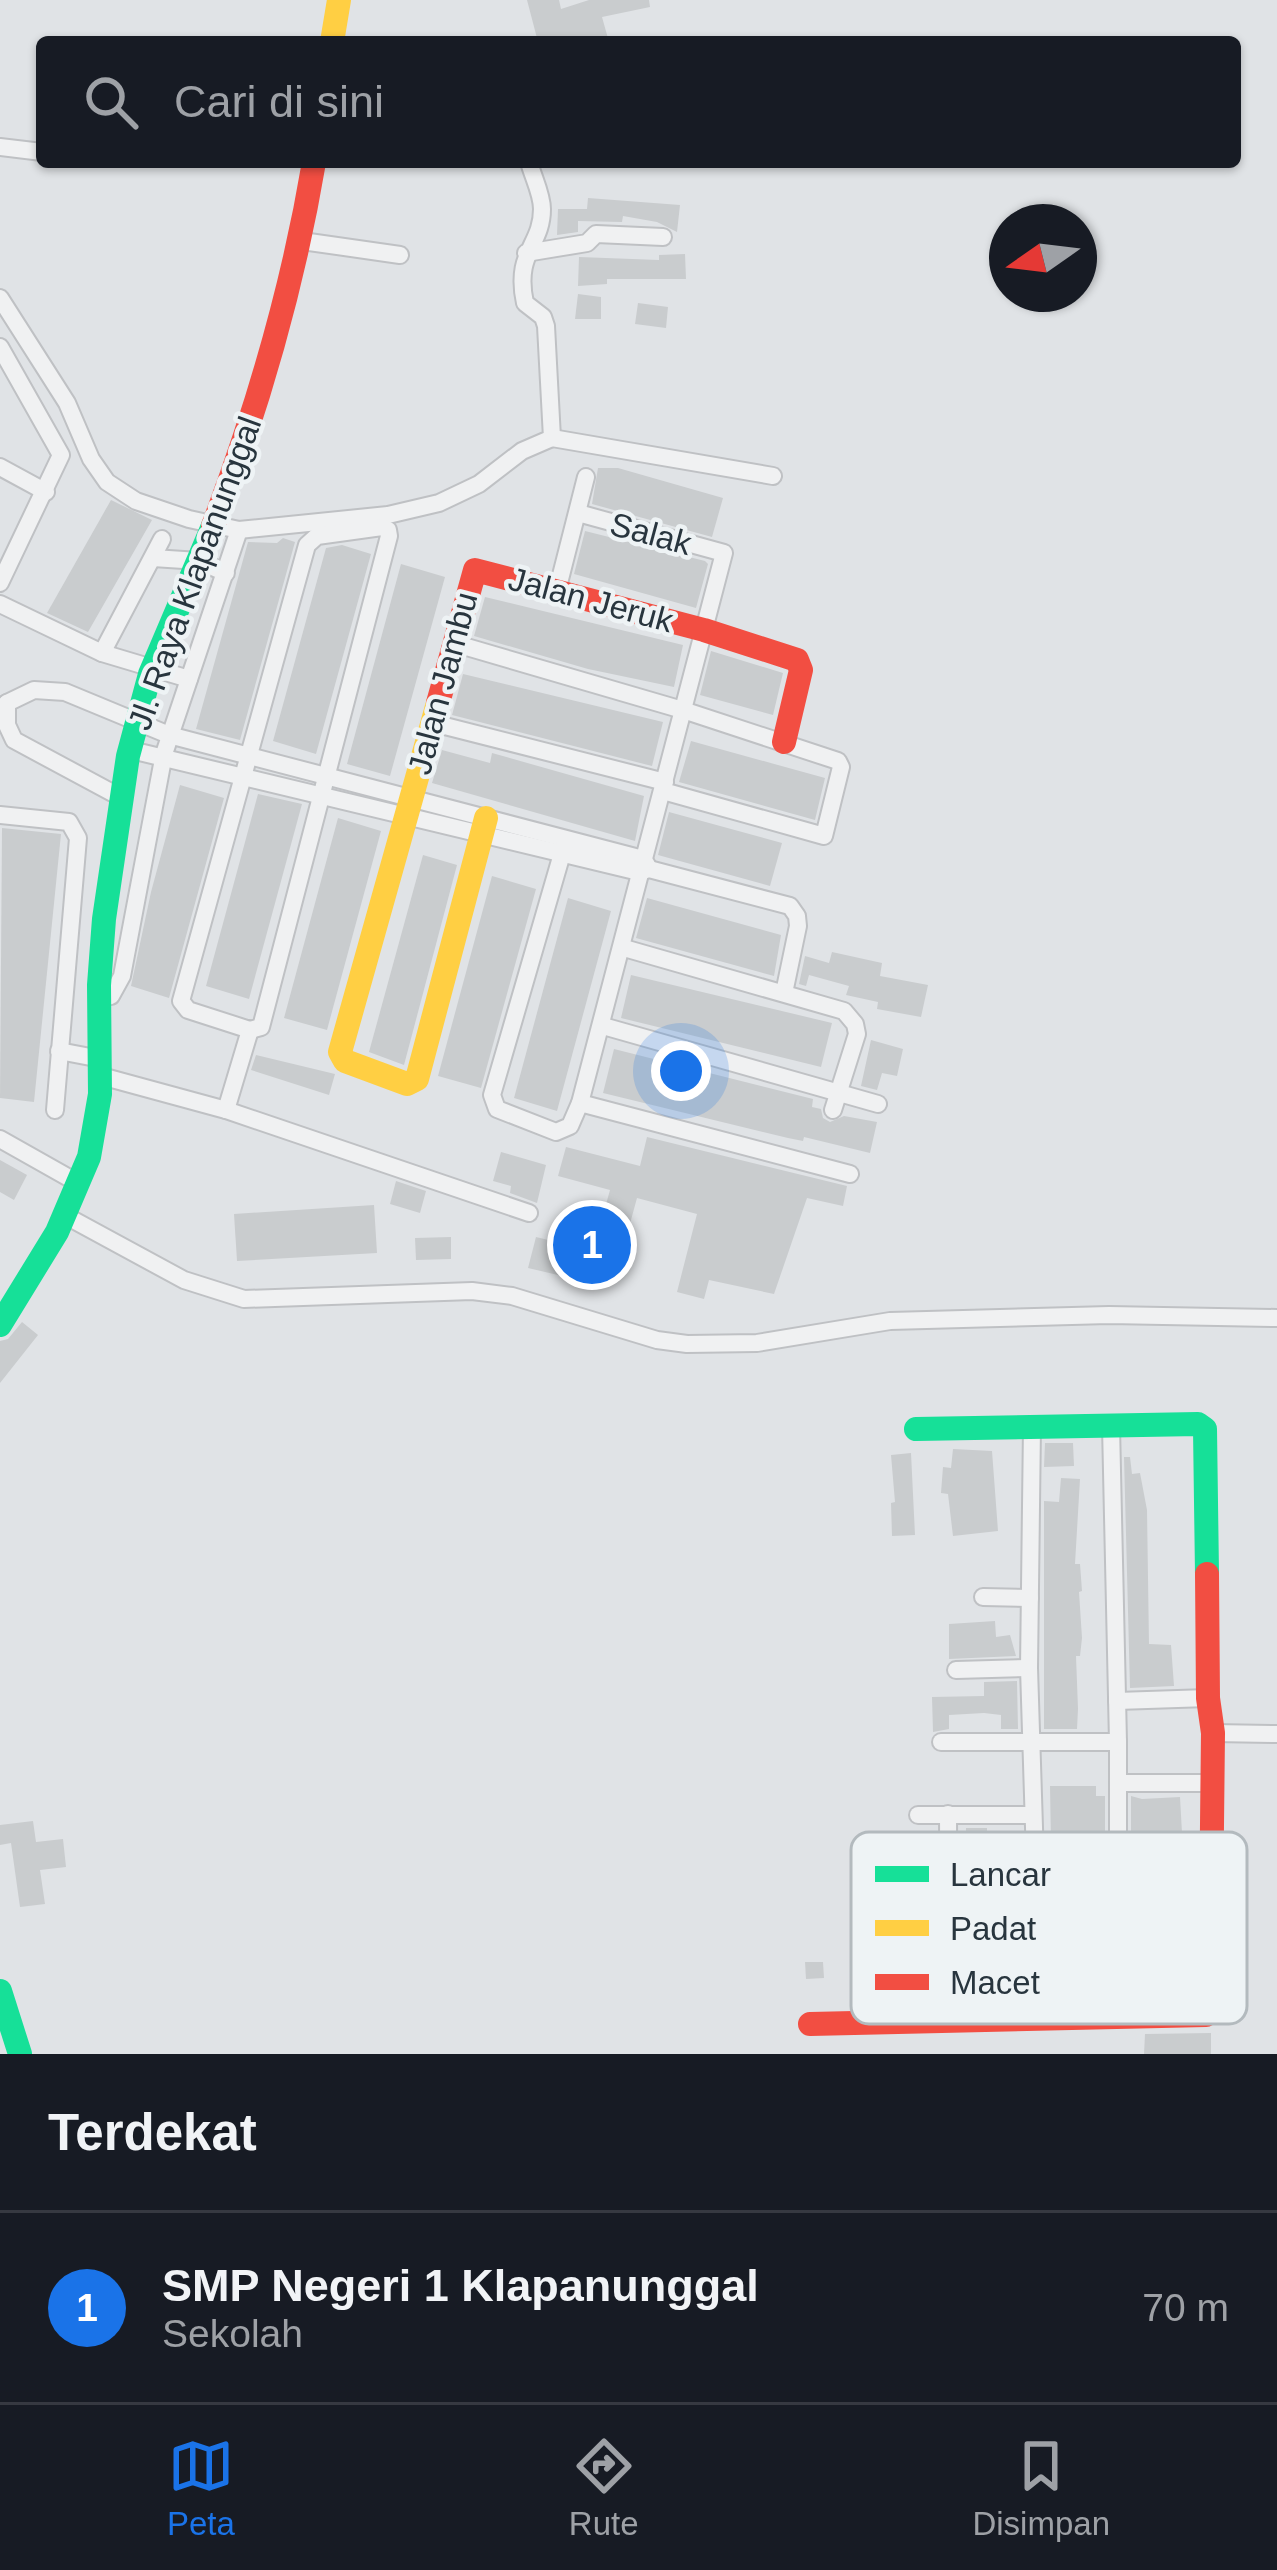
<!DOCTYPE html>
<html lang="id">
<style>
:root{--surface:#171b24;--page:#242831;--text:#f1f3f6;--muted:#9ea1a6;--line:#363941;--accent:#1a73e8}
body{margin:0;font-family:Arial,sans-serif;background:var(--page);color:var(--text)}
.compass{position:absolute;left:989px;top:204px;width:108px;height:108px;border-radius:50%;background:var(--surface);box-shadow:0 3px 9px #0004;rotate:256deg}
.you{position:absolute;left:681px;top:1071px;width:42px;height:42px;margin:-30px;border:9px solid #fff;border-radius:50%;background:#1a73e8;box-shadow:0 0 0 18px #1a73e833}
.badge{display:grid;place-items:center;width:78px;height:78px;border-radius:50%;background:var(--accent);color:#fff;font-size:39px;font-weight:700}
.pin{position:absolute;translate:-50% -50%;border:6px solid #fff;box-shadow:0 3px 12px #0006}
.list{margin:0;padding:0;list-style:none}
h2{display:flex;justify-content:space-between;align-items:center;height:156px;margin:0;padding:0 48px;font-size:51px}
h2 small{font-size:39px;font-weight:400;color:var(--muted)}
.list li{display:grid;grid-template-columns:78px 1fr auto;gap:36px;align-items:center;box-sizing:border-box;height:192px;padding:0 48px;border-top:3px solid var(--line)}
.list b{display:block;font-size:45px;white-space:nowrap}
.list p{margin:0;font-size:39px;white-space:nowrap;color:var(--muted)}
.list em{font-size:39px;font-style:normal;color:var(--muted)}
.icon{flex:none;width:66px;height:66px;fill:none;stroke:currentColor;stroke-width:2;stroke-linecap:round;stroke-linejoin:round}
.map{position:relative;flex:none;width:1277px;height:2054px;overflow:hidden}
.search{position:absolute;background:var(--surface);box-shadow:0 3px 9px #0004;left:36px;right:36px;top:36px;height:132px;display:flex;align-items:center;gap:30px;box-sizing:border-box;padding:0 42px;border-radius:12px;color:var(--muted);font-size:45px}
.sheet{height:348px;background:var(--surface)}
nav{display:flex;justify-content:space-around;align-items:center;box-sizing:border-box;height:168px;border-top:3px solid var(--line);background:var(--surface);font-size:33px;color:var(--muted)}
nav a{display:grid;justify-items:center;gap:6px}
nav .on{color:var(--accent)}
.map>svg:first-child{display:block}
</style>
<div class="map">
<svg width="1277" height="2054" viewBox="0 0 1277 2054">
<rect width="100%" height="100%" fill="#e0e3e6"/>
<g fill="#c9ccce">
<polygon points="527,0 559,0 561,9 589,0 649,0 650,7 602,17 609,42 538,42"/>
<polygon points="588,198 680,205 677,232 657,222 623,216 622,222 578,221 578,232 557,235 558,209 587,209"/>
<polygon points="685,254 686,279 607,279 607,284 578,286 579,257 659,260 659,255"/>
<polygon points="578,294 601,297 601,319 575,319"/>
<polygon points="638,303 668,307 666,328 635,324"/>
<polygon points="598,468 618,468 723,498 712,537 592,504"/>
<polygon points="111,500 152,520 88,632 47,613"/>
<polygon points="585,531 705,561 708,564 696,608 574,574"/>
<polygon points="283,538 295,542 240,740 196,729 248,542 277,543"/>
<polygon points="342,545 371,554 316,754 273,741 326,548"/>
<polygon points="401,564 445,577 390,776 347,764"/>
<polygon points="485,597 683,645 674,687 588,669 474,636"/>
<polygon points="711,651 783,673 773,715 700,695"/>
<polygon points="463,674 663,722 652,766 452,715"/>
<polygon points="691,741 825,778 815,820 679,782"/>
<polygon points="442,750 490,763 492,753 644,796 635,841 432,783"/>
<polygon points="180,785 224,798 169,998 131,986 151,892"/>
<polygon points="258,794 302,804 249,999 206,986"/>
<polygon points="669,812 782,843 770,886 658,855"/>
<polygon points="338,818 381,831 327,1030 284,1018"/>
<polygon points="2,828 61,834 34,1102 0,1098"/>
<polygon points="423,855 457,865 404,1065 369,1052"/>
<polygon points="492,876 536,889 481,1088 438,1076"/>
<polygon points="568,898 611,911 557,1111 514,1098"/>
<polygon points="647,898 781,935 774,976 636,938"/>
<polygon points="832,952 882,963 880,976 928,985 921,1017 877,1009 878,1002 846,995 849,986 809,975 806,986 799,984 805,956 829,963"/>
<polygon points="631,975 832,1023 821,1067 621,1018"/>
<polygon points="871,1040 903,1049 897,1076 882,1073 877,1090 861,1086"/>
<polygon points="614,1049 813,1099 812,1107 821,1109 823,1118 830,1122 844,1116 877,1122 870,1153 804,1137 803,1141 788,1138 603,1093"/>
<polygon points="256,1055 335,1074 329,1095 251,1070"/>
<polygon points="647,1137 847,1186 843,1206 807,1198 774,1294 709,1280 704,1299 677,1292 697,1214 637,1198 616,1275 578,1265 575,1279 528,1268 536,1237 593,1251 610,1190 558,1176 566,1147 640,1166"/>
<polygon points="501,1152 546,1165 537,1203 510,1193 511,1186 493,1181"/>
<polygon points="0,1160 27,1175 14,1200 0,1192"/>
<polygon points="396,1181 426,1191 420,1213 390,1204"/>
<polygon points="374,1205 377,1253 237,1261 234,1214"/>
<polygon points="451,1237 451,1259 416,1260 415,1238"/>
<polygon points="22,1322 38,1335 0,1383 0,1341 8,1339"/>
<polygon points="1045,1443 1073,1443 1074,1466 1044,1467"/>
<polygon points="953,1449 992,1451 998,1531 953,1536 948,1494 941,1493 943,1467 951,1468"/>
<polygon points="911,1453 915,1535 892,1536 891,1503 895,1502 891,1455"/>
<polygon points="1124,1457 1130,1457 1132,1474 1140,1473 1147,1510 1149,1644 1171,1645 1174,1686 1130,1688"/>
<polygon points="1061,1478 1080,1479 1075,1564 1080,1564 1082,1591 1079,1592 1082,1638 1080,1656 1076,1656 1078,1709 1077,1729 1044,1729 1044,1501 1059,1502"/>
<polygon points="995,1621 996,1637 1010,1635 1016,1656 949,1659 949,1624"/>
<polygon points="1017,1681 1018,1729 1001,1729 1001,1715 984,1713 949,1715 949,1729 933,1732 932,1697 984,1696 984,1682"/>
<polygon points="1050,1786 1096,1786 1096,1796 1105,1796 1105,1880 1097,1881 1099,2002 1052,2003 1051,1948 1077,1947 1076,1898 1052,1898"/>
<polygon points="1131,1796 1142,1799 1180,1797 1182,1833 1143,1836 1141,1844 1144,1895 1151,1895 1152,1932 1182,1931 1181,1970 1152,1970 1153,1995 1131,1996"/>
<polygon points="33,1821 36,1842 63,1839 66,1867 40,1870 45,1904 20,1907 11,1843 0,1845 0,1825"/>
<polygon points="966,1828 987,1828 987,1839 1011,1840 1008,2004 987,2004 988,1903 965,1902"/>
<polygon points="805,1962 823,1962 824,1978 806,1979"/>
<polygon points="1211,2033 1211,2054 1144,2054 1145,2034"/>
</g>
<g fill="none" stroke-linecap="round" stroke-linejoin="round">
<g stroke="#bfc1c4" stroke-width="20">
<g id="street">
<polyline points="0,147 42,152"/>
<polyline points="302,241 400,255"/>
<polyline points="526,253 587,243 596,234 663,237"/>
<path d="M 0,298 L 67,403 L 91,459 L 107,482 L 136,501 L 189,519 L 239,530 L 388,515 L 439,503 L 479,484 L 522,451 L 552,438 L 546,326 L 543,317 L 525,303 C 514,252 542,246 542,209 C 542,194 533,177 529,162"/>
<polyline points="0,347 61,455 0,583"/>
<polyline points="552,438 773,476"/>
<polyline points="0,467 46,492"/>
<polygon points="382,527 388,530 389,536 261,1027 250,1030 188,1010 181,1001 307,545 317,536"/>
<polyline points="153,558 199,561 226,573"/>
<polyline points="557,591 586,477"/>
<polyline points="0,604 102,653 189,679"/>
<polyline points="453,643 686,711 838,761 841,767 824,836 663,791"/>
<polyline points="102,653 162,539"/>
<polyline points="7,703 34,690 65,692 169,735 643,859 647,865"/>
<polyline points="7,703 7,725 14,740 120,797"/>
<polyline points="433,723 665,782"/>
<polyline points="131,750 639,872 649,869 790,906 797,916 798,926 784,993"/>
<polyline points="0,815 69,822 78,838 55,1110"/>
<polyline points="566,840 492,1095 497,1109 556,1132 570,1126 580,1103 724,553 578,513"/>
<polyline points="624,948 844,1011 855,1024 857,1034 833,1110"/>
<polyline points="99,998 111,996 122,976 164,754 239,530"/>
<polyline points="603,1026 878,1104"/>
<polyline points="59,1051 101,1059"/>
<polyline points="101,1076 226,1110 529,1213"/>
<polyline points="580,1103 850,1174"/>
<polyline points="226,1110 250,1030"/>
<polyline points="0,1139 78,1183"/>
<polyline points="66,1216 184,1280 244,1299 472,1291 512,1296 657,1340 687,1344 757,1343 890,1321 1109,1315 1277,1318"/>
<polyline points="1032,1426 1029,1668 1040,2019"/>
<polyline points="1111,1426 1118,1742 1118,2018"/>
<polyline points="983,1597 1030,1598"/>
<polyline points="956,1670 1029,1668"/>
<polyline points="1117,1701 1208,1698"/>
<polyline points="1213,1733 1277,1734"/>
<polyline points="941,1742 1118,1742"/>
<polyline points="1118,1783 1212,1783"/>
<polyline points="948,1814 949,2022"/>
<polyline points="918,1815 1031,1815"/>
<polyline points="878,1886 878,2021"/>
</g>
</g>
<use href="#street" stroke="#f0f1f2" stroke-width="16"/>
<g stroke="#16e098" stroke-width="24">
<polyline points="0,1325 57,1232 89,1157 100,1094 99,985 104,919 128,756 150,674 213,526"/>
<polyline points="916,1429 1198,1424 1205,1429 1207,1574"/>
<polyline points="0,1991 20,2054"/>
</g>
<g stroke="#ffcf43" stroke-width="24">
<polyline points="332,42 339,0"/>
<polyline points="438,703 340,1052 345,1061 407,1084 417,1079 486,818"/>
</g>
<g stroke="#f24e42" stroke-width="24">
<path d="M 213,526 C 258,407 293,287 314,162"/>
<polyline points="438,703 475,570 704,630 797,660 801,670 784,742"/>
<polyline points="810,2024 1206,2015 1210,2007 1213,1733 1208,1698 1207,1574"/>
</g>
</g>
<g text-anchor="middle" stroke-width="9" stroke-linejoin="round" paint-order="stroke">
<g font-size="33" fill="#28353e" stroke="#eef3f5">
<text transform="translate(651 533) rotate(15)" y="12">Salak</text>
<text transform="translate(194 573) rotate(-70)" y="12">Jl. Raya Klapanunggal</text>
<text transform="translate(591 599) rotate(15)" y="12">Jalan Jeruk</text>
<text transform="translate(442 683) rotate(-75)" y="12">Jalan Jambu</text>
</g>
</g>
<rect x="851" y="1832" width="396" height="192" rx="18" fill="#eef3f5" stroke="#b3babe" stroke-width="3"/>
<rect x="875" y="1866" width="54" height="16" fill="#16e098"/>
<rect x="875" y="1920" width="54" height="16" fill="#ffcf43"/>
<rect x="875" y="1974" width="54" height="16" fill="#f24e42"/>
<g font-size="33" fill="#28353e">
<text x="950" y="1886">Lancar</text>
<text x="950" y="1940">Padat</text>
<text x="950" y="1994">Macet</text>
</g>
</svg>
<svg class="compass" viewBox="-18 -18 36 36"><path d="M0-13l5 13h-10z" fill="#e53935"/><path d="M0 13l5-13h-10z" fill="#9ea1a6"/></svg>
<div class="you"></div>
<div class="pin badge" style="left:592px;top:1245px">1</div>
<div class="search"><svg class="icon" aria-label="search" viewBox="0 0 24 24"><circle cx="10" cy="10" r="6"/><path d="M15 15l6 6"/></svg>Cari di sini</div>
</div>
<section class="sheet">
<h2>Terdekat<small></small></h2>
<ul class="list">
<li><span class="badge">1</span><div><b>SMP Negeri 1 Klapanunggal</b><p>Sekolah</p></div><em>70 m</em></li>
</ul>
</section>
<nav>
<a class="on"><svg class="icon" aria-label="map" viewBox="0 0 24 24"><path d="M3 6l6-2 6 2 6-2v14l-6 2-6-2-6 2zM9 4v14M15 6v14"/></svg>Peta</a>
<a><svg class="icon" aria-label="directions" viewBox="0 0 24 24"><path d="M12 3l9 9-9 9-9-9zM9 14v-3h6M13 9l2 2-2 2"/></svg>Rute</a>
<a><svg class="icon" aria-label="saved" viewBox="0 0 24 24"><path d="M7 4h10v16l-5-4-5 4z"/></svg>Disimpan</a>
</nav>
